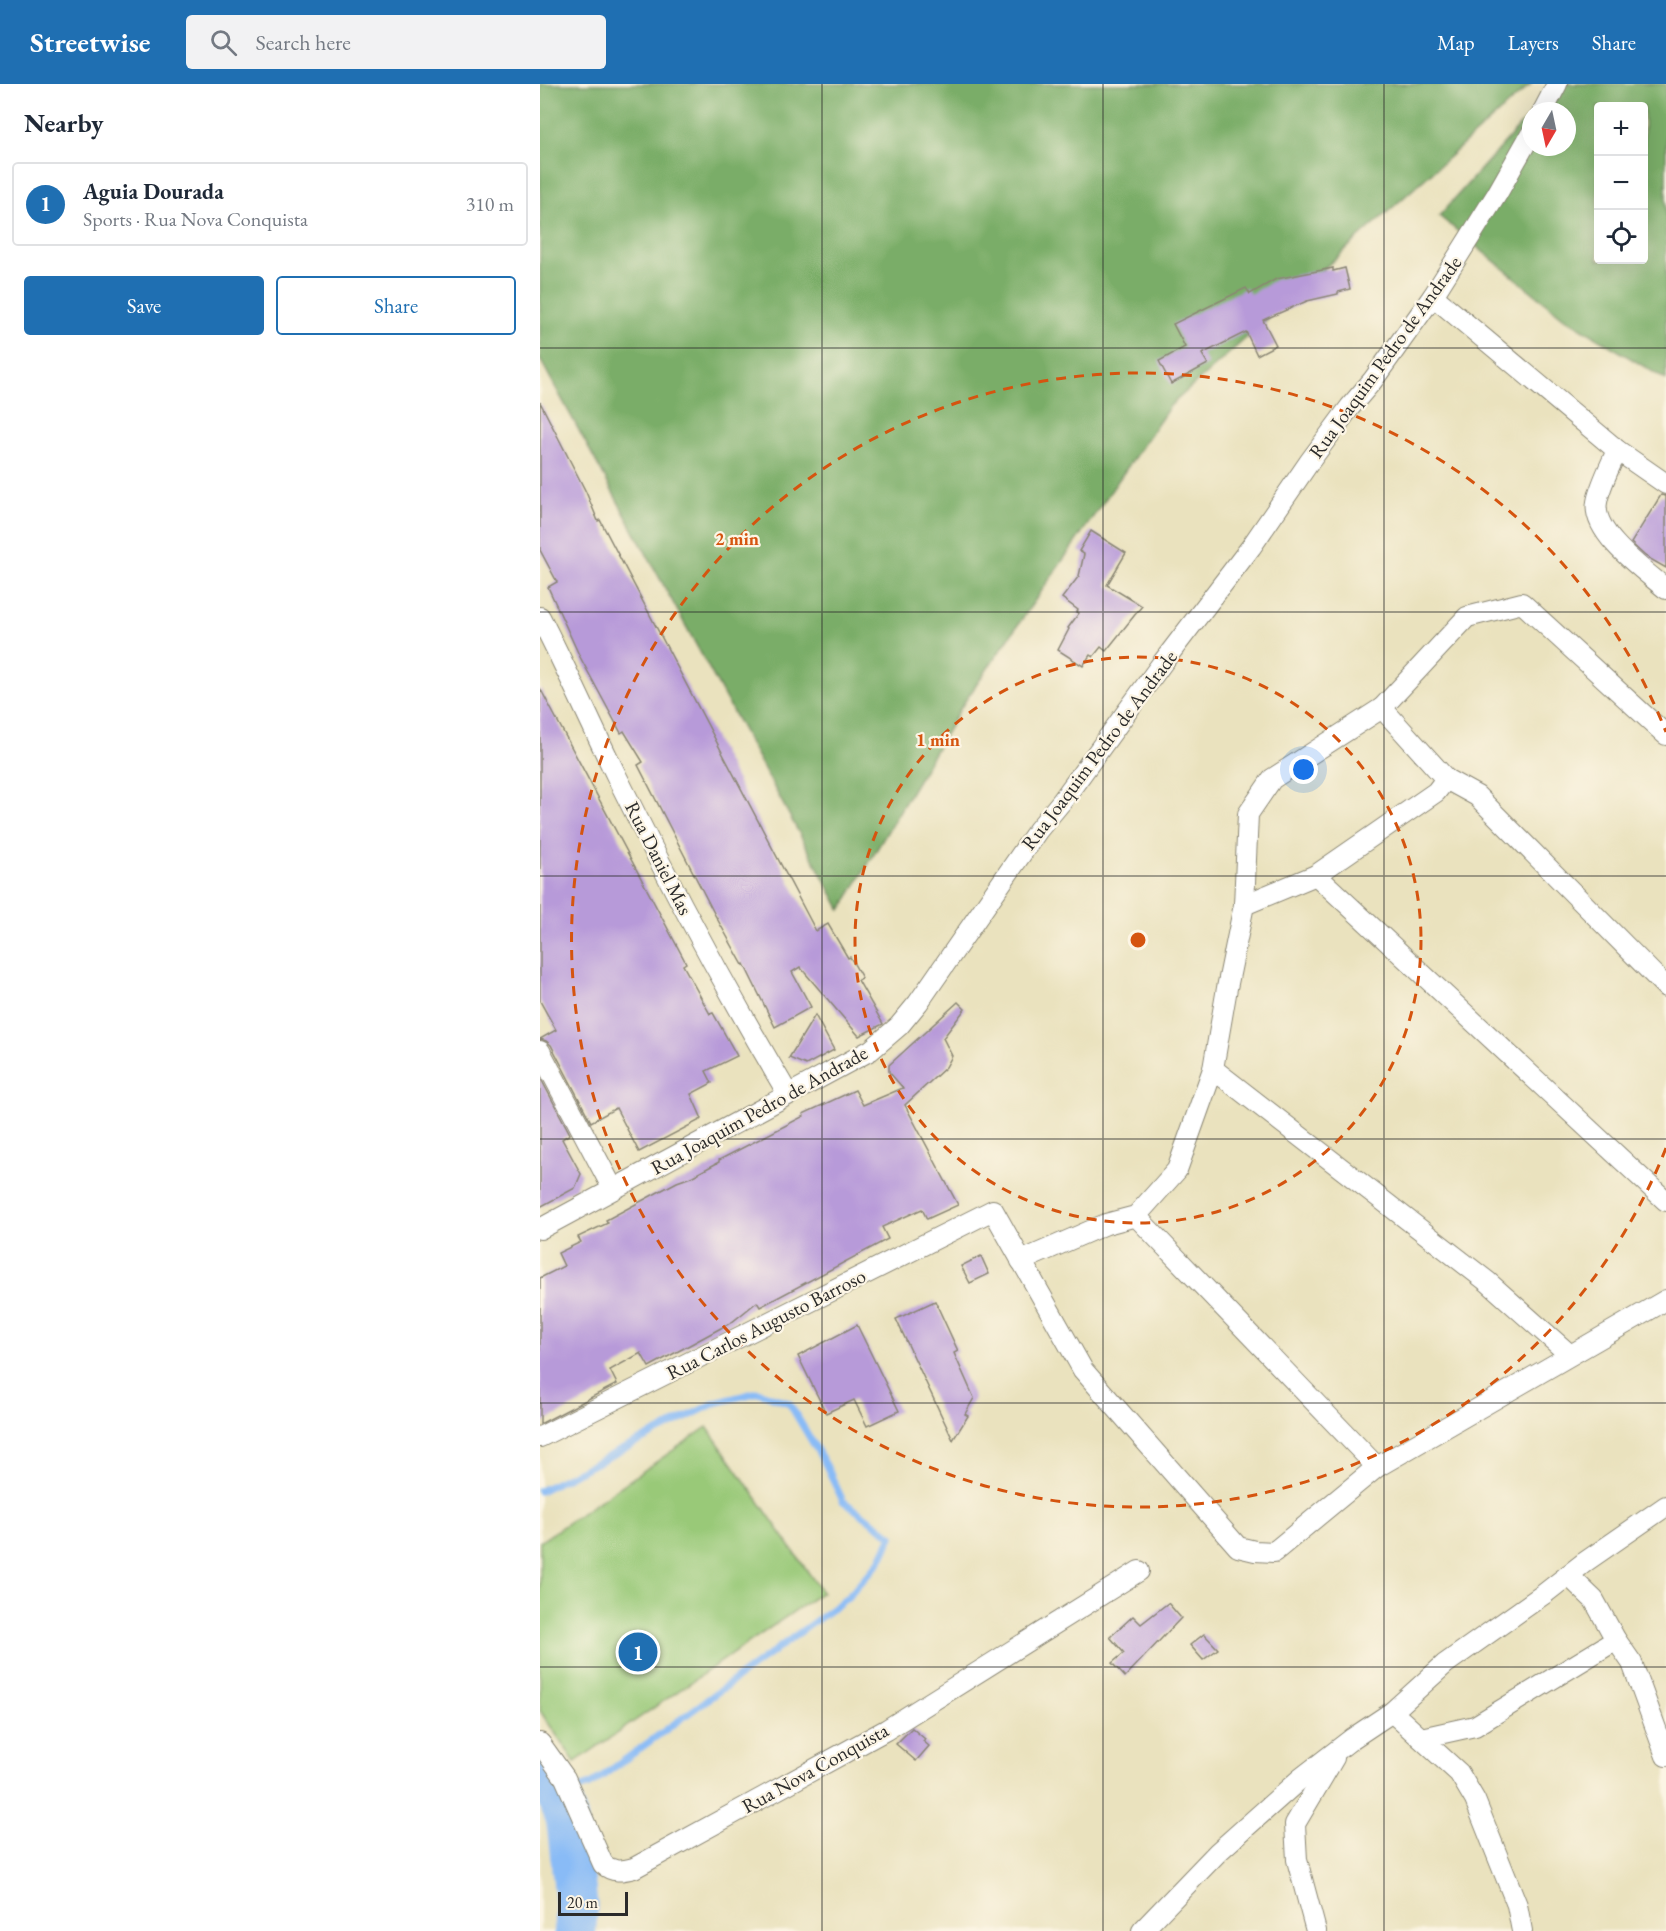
<!DOCTYPE html>
<meta charset="utf-8">
<style>
:root{--surface:#fff;--page:#f2f2f3;--text:#1f2937;--muted:#747a83;--line:#e0e1e3;--accent:#1f6fb2}
body{margin:0;font-family:"EB Garamond",serif;background:var(--page);color:var(--text)}
.controls{position:absolute;right:18px;top:18px;display:grid;overflow:hidden;border-radius:6px;box-shadow:0 6px 24px #0002}
.controls button{width:54px;height:54px;display:grid;place-items:center;padding:0;border:0;border-bottom:2px solid var(--line);background:var(--surface);color:var(--text);font:30px sans-serif}
.compass{position:absolute;left:982px;top:18px;width:54px;height:54px;border-radius:50%;background:var(--surface);box-shadow:0 6px 24px #0002;rotate:189deg}
.scale{position:absolute;left:18px;bottom:15px;width:70px;box-sizing:border-box;padding-left:6px;border:3px solid #2b2b2b;border-top:0;font-size:16px;line-height:21px;white-space:nowrap;color:#2b2b2b;-webkit-text-stroke:4px #fcf5e5;paint-order:stroke}
.you{position:absolute;left:764px;top:686px;width:21px;height:21px;margin:-15px;border:4px solid #fff;border-radius:50%;background:#1a73e8;box-shadow:0 0 0 9px #1a73e833}
.badge{display:grid;place-items:center;width:39px;height:39px;border-radius:50%;background:var(--accent);color:#fff;font-size:20px;font-weight:700}
.pin{position:absolute;translate:-50% -50%;border:3px solid #fff;box-shadow:0 2px 6px #0006}
.list{margin:0;padding:0;list-style:none}
h2{display:flex;justify-content:space-between;align-items:center;height:78px;margin:0;padding:0 24px;font-size:26px}
h2 small{font-size:20px;font-weight:400;color:var(--muted)}
.list li{display:grid;grid-template-columns:39px 1fr auto;gap:18px;align-items:center;box-sizing:border-box;height:84px;margin:0 12px 12px;padding:0 12px;border:2px solid var(--line);border-radius:6px}
.list b{display:block;font-size:22px;white-space:nowrap}
.list p{margin:0;font-size:20px;white-space:nowrap;color:var(--muted)}
.list em{font-size:20px;font-style:normal;color:var(--muted)}
.actions{display:flex;gap:12px;padding:18px 24px}
.actions a{flex:1;padding:14px 0;border:2px solid var(--accent);border-radius:6px;text-align:center;font-size:21px;color:var(--accent)}
.actions .main{background:var(--accent);color:#fff}
.icon{flex:none;width:33px;height:33px;fill:none;stroke:currentColor;stroke-width:2;stroke-linecap:round;stroke-linejoin:round}
.map{position:relative;flex:none;width:1126px;height:1847px;overflow:hidden}
header{display:flex;align-items:center;gap:36px;box-sizing:border-box;height:84px;padding:0 30px;background:var(--accent);color:#fff}
header strong{font-size:28px}
nav{display:flex;gap:33px;margin-inline-start:auto;font-size:21px}
.search{width:420px;height:54px;background:var(--page);display:flex;align-items:center;gap:15px;box-sizing:border-box;padding:0 21px;border-radius:6px;color:var(--muted);font-size:22px}
main{display:flex}
aside{flex:1;background:var(--surface)}
.map>svg:first-child{display:block}
</style>
<header>
<strong>Streetwise</strong>
<div class="search"><svg class="icon" aria-label="search" viewBox="0 0 24 24"><circle cx="10" cy="10" r="6"/><path d="M15 15l6 6"/></svg>Search here</div>
<nav><a>Map</a><a>Layers</a><a>Share</a></nav>
</header>
<main>
<aside>
<h2>Nearby<small></small></h2>
<ul class="list">
<li><span class="badge">1</span><div><b>Aguia Dourada</b><p>Sports · Rua Nova Conquista</p></div><em>310 m</em></li>
</ul>
<div class="actions"><a class="main">Save</a><a>Share</a></div>
</aside>
<div class="map">
<svg width="1126" height="1847" viewBox="0 0 1126 1847">
<rect width="100%" height="100%" fill="#fcf5e5"/>
<filter id="ink" filterUnits="userSpaceOnUse"><feTurbulence type="fractalNoise" baseFrequency=".0167" numOctaves="2"/><feDisplacementMap in="SourceGraphic" scale="12" xChannelSelector="R" yChannelSelector="G"/><feConvolveMatrix kernelMatrix="1 2 1 2 8 2 1 2 1" color-interpolation-filters="sRGB"/></filter>
<filter id="wash" filterUnits="userSpaceOnUse"><feTurbulence type="fractalNoise" baseFrequency=".008" numOctaves="4" result="noise"/><feDisplacementMap in="SourceGraphic" scale="24" xChannelSelector="R" yChannelSelector="G"/><feGaussianBlur stdDeviation="1.35" result="paint"/><feColorMatrix in="noise" values="0 0 0 0 0 0 0 0 0 0 0 0 0 0 0 0 0 1.4 0 .05"/><feComposite in="paint" operator="in"/></filter>
<g filter="url(#wash)">
<rect width="100%" height="100%" fill="#eae2be"/>
<polygon fill="#99c978" stroke="#627a52" stroke-width="1.5" points="167,1343 282,1508 35,1678 0,1627 0,1458"/>
<g fill="#7aad68" stroke="#526c4a" stroke-width="1.5" fill-rule="evenodd">
<polygon points="0,0 991,0 630,322 423,620 301,826 0,275"/>
<path d="M 1016,0 L 1126,0 L 1126,296 L 1023,233 L 899,132 L 991,29 L 991,63 L 1027,63 L 1027,27 L 992,27 ZM 1058,22 L 1104,22 L 1104,176 L 1058,176 Z"/>
</g>
<g fill="none" stroke-linecap="round" stroke-linejoin="round">
<polyline stroke="#89bbf6" stroke-width="7" points="0,1407 175,1319 218,1308 249,1319 286,1381 303,1417 352,1452 340,1477 307,1514 50,1701 18,1712"/>
<polyline stroke="#89bbf6" stroke-width="42" points="0,1680 10,1691 27,1735 37,1825 35,1847"/>
</g>
<g id="blocks">
<g fill="#b79ad9">
<polygon points="793,184 793,187 805,184 810,205 798,208 798,210 767,217 723,236 736,261 717,271 706,248 662,270 668,280 631,300 619,277 645,263 633,240 706,204 710,210 736,195"/>
<polygon points="0,318 46,408 58,437 60,436 267,830 276,847 288,840 308,874 310,873 322,894 318,896 343,940 319,952 260,883 252,888 271,923 235,943 204,880 203,881 175,831 98,681 103,678 84,647 81,649 40,573 8,503 17,498 0,466"/>
<polygon points="1121,411 1126,412 1126,484 1105,472 1091,459"/>
<polygon points="551,447 586,469 567,501 602,522 566,567 561,563 553,573 550,571 543,582 518,566 529,545 528,544 539,529 537,528 538,526 522,514 539,492 544,470 539,467"/>
<polygon points="0,604 146,879 143,881 170,930 173,929 197,972 166,987 172,999 151,1010 162,1035 99,1068 76,1024 51,1038 11,961 6,957 0,955 16,946 0,917"/>
<polygon points="418,918 425,925 403,954 412,972 406,983 365,1021 418,1121 387,1135 382,1125 342,1143 348,1155 220,1223 217,1218 192,1238 109,1283 101,1269 70,1286 77,1300 0,1340 0,1194 24,1182 18,1169 41,1158 38,1153 68,1139 66,1136 137,1098 151,1093 179,1078 179,1076 264,1032 263,1030 315,1006 323,1021 363,1004 349,988 349,981"/>
<polygon points="275,931 294,966 266,981 249,974"/>
<polygon points="0,993 30,1050 22,1055 41,1090 35,1104 0,1123"/>
<polygon points="441,1172 449,1190 430,1199 421,1182"/>
<polygon points="395,1217 418,1267 414,1269 434,1314 425,1330 428,1332 413,1356 356,1235"/>
<polygon points="317,1241 359,1327 327,1342 314,1316 286,1329 258,1272"/>
<polygon points="628,1519 641,1534 585,1593 572,1579 584,1569 570,1553 593,1532 601,1540"/>
<polygon points="664,1550 678,1565 663,1576 650,1561"/>
<polygon points="372,1644 385,1655 383,1657 389,1662 376,1677 356,1660"/>
</g>
</g>
</g>
<g filter="url(#ink)">
<use href="#blocks" fill-opacity="0" stroke="#8a8674" stroke-width="1.5"/>
<g fill="none" stroke-linecap="round" stroke-linejoin="round">
<g stroke="#8a8674" stroke-width="22">
<g id="street">
<polyline points="1003,27 1017,0"/>
<polyline points="893,212 1077,366 1126,400"/>
<path d="M 1077,366 C 1071,381 1060,401 1057,418 C 1051,449 1105,487 1126,505"/>
<path d="M 0,533 C 27,585 51,640 77,693 C 130,801 187,907 248,1010"/>
<polyline points="842,624 906,695"/>
<polyline points="776,791 1126,1117"/>
<polyline points="704,821 708,730 732,695 842,624 927,533 982,519 1126,651"/>
<polyline points="0,967 73,1105"/>
<polyline points="673,985 948,1198 1030,1271"/>
<polyline points="596,1132 837,1383"/>
<polyline points="0,1145 331,966 359,942 378,919 498,746 522,717 623,578 711,463 770,377 810,323 833,296 893,212 957,110 991,50"/>
<polyline points="481,1177 566,1140 596,1132 637,1086 673,985 687,904 704,821 776,791 896,708 906,695 937,712 1126,903"/>
<polyline points="0,1353 453,1126 543,1286 698,1463 715,1467 734,1468 837,1383 1126,1216"/>
<polyline points="1028,1491 1054,1516 1076,1556 1092,1579 1126,1672"/>
<polyline points="852,1628 919,1689 935,1716 977,1821 982,1847"/>
<polyline points="881,1654 935,1642 1076,1556"/>
<path d="M 0,1659 L 25,1694 L 63,1780 C 73,1789 82,1787 94,1784 L 346,1646 L 599,1487"/>
<polyline points="602,1847 678,1768 760,1695 813,1654 852,1628 905,1580 1004,1510 1045,1478 1126,1422"/>
<polyline points="776,1847 757,1776 755,1740 794,1674"/>
</g>
</g>
<use href="#street" stroke="#fff" stroke-width="20"/>
</g>
</g>
<path fill="none" stroke="#2b2b2b" stroke-width="1.5" stroke-opacity="0.55" d="M 282,0 L 282,1847M 563,0 L 563,1847M 844,0 L 844,1847M 0,264 L 1126,264M 0,528 L 1126,528M 0,792 L 1126,792M 0,1055 L 1126,1055M 0,1319 L 1126,1319M 0,1583 L 1126,1583"/>
<g fill="none" stroke="#d5540f" stroke-width="3" stroke-dasharray="10 8">
<circle cx="598" cy="856" r="283"/>
<path d="M1126 1064A567 567 0 1 1 1126 648"/>
</g>
<g text-anchor="middle" stroke-width="4.5" stroke-linejoin="round" paint-order="stroke">
<g font-size="20" fill="#2b2b2b" stroke="#fcf5e5">
<text transform="translate(845 273) rotate(-54)" y="7">Rua Joaquim Pedro de Andrade</text>
<text transform="translate(559 666) rotate(-53)" y="7">Rua Joaquim Pedro de Andrade</text>
<text transform="translate(119 774) rotate(63)" y="7">Rua Daniel Mas</text>
<text transform="translate(219 1026) rotate(-29)" y="7">Rua Joaquim Pedro de Andrade</text>
<text transform="translate(226 1240) rotate(-27)" y="7">Rua Carlos Augusto Barroso</text>
<text transform="translate(275 1684) rotate(-29)" y="7">Rua Nova Conquista</text>
</g>
</g>
<circle cx="598" cy="856" r="9" fill="#d5540f" stroke="#fcf5e5" stroke-width="3"/>
<g font-size="18" text-anchor="middle" font-weight="bold" fill="#d5540f" stroke="#fcf5e5" stroke-width="4.5" stroke-linejoin="round" paint-order="stroke">
<text x="197" y="461">2 min</text>
<text x="398" y="662">1 min</text>
</g>
</svg>
<div class="controls">
<button>+</button>
<button>−</button>
<button><svg class="icon" aria-label="locate" viewBox="0 0 24 24"><circle cx="12" cy="12" r="6"/><path d="M12 2v4M12 18v4M2 12h4M18 12h4"/></svg></button>
</div>
<svg class="compass" viewBox="-18 -18 36 36"><path d="M0-13l5 13h-10z" fill="#e53935"/><path d="M0 13l5-13h-10z" fill="#747a83"/></svg>
<div class="scale">20 m</div>
<div class="you"></div>
<div class="pin badge" style="left:98px;top:1568px">1</div>
</div>
</main>
